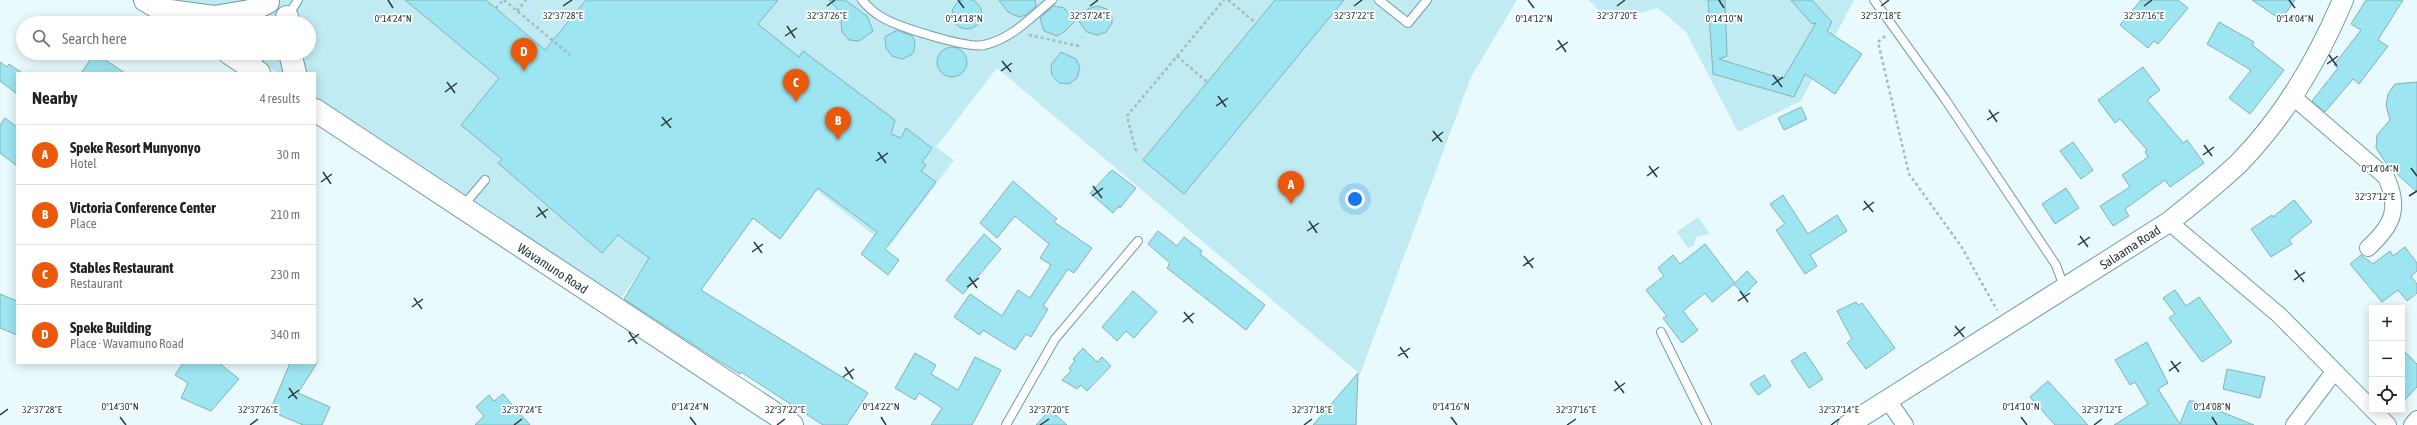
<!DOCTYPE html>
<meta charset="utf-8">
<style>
:root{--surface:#fff;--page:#f2f2f2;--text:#222;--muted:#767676;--line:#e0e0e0;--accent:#ea580c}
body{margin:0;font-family:"Asap Condensed",sans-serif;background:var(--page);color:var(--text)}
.controls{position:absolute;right:12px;bottom:12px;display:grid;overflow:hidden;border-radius:0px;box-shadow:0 2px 10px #0003}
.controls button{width:36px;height:36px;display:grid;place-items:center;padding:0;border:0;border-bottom:1px solid var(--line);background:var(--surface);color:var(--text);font:20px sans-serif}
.you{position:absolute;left:1355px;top:199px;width:14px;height:14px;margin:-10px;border:3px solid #fff;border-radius:50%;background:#1a73e8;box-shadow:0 0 0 6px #1a73e833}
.badge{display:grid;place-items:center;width:26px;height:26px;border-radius:50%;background:var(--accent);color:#fff;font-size:13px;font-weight:700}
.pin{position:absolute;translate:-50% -33px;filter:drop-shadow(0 1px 2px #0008)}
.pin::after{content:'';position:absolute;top:21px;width:14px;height:12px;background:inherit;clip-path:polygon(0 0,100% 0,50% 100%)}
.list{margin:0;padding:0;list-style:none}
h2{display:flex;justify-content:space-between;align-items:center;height:52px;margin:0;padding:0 16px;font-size:17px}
h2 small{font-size:13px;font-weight:400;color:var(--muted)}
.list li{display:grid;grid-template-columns:26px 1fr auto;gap:12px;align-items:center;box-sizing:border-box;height:60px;padding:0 16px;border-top:1px solid var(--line)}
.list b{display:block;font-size:15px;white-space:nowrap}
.list p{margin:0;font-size:13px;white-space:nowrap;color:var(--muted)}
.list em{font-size:13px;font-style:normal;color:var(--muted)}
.icon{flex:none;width:22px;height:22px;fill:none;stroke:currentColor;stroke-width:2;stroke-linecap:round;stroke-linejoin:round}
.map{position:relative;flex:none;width:2417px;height:425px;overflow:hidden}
.search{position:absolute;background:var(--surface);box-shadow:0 2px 10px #0003;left:16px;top:16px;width:300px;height:44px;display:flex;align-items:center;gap:10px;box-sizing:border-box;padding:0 14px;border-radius:22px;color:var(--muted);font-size:15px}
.panel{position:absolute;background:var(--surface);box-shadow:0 2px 10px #0003;left:16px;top:72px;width:300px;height:292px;border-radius:0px}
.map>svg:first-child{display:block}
</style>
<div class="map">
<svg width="2417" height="425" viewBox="0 0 2417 425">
<rect width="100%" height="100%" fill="#e8fafd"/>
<g fill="#c0ebf3">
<polygon points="167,0 1517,0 1471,77 1360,374 997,68 936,147 954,160 889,247 741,131 619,301 315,99 315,73 277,73 247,53 309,53 309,23 202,23"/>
<polygon points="1589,0 1854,0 1801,101 1738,132 1686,32 1658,8 1609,21"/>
<polygon points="1698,217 1710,234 1696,237 1694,245 1688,248 1677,232"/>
</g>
<g fill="#9de5f1" stroke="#85b1b8">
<circle cx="967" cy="14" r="15"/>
<polygon points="405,0 486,0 545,50 586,0 778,0 758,24 799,57 803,51 895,120 891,134 901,138 906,128 932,148 922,162 926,165 921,171 936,182 885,249 899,260 888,275 861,254 877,232 818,188 780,239 753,218 701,290 868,393 847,425 823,425 741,372 740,374 714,358 624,299 649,258 618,235 602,253 498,163 502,159 461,125 499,78"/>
<polygon points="829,0 845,0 867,16 873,31 859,41 849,40 842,32 841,22 844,16"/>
<polygon points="999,0 1035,0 1036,6 1026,15 1019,17 1008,12"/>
<polygon points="1275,0 1344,0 1184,194 1143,160"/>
<polygon points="1708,0 1725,0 1727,56 1719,59 1783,79 1816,23 1812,24 1791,0 1812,0 1832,22 1827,31 1862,54 1835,94 1805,74 1794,97 1713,74"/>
<polygon points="2141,0 2178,0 2188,8 2158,44 2154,41 2148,48 2120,25"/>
<polygon points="2252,0 2295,0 2281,20"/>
<polygon points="2366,0 2403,0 2378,40 2388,46 2359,84 2353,79 2325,112 2312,101 2338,68 2334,65 2361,30 2351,24"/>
<polygon points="1054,6 1064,8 1075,21 1064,32 1057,36 1044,31 1040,18"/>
<polygon points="1097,6 1107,9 1112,18 1112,23 1106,32 1097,35 1087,32 1078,20 1088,9"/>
<polygon points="2219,22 2254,42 2252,45 2284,70 2250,114 2229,98 2251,70 2207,44"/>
<polygon points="897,30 912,36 915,41 914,51 911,55 902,59 892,56 886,48 885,37"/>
<circle cx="952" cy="62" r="15"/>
<polygon points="1061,52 1076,59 1080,68 1077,78 1069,84 1059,83 1052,75 1051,65"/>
<polygon points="95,53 125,73 81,73"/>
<polygon points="0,62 7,67 9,64 22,73 17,73 17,94 0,81"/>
<polygon points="2143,67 2160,90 2147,100 2183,143 2187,140 2204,163 2170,187 2165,180 2125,209 2129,216 2113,226 2100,206 2130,187 2122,175 2148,157 2145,152 2147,150 2120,119 2115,123 2098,100"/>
<polygon points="2417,82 2417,192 2388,166 2376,148 2377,135 2390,120 2386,105 2388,94 2395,84"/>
<polygon points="1801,107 1807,119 1784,130 1778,118"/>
<polygon points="5,118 17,127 17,166 0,153 0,125"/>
<polygon points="2073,142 2093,170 2081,179 2060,151"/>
<polygon points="1112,170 1136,188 1120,208 1119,206 1113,213 1090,193"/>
<polygon points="1013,181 1057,219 1054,222 1092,248 1074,273 1068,269 1043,306 1048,309 1031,337 1026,334 1015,350 983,330 980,335 954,317 970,294 1002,316 1018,290 1030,298 1051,265 1040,258 1049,244 1015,216 997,238 980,223"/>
<polygon points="2066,188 2079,208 2055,224 2042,204"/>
<polygon points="1783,195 1808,234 1837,215 1847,231 1810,255 1817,266 1805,274 1776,230 1785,224 1770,204"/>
<polygon points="2294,200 2312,222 2289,240 2292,244 2271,257 2251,229 2272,215 2273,217"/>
<polygon points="1158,231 1177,246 1184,237 1202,251 1200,254 1265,305 1246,330 1167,268 1170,263 1148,244"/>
<polygon points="984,234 1001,249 963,294 946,280"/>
<polygon points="1705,244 1735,283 1747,271 1757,282 1744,295 1734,284 1712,302 1705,293 1683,311 1698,330 1682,343 1663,318 1667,316 1646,290 1664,276 1658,268 1673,255 1680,264"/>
<polygon points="2405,247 2417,263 2417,271 2411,276 2417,284 2417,293 2407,301 2398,290 2382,302 2350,264 2361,255 2373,264 2390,251 2393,256"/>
<polygon points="2175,290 2186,306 2199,297 2232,342 2202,362 2169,318 2175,314 2163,298"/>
<polygon points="1133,291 1157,312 1134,338 1126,331 1117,341 1102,327"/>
<polygon points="0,294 17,301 17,335 0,328"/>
<polygon points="1856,302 1859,305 1862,303 1895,348 1866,369 1847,343 1852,339 1837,311"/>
<polygon points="2147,342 2168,383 2158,389 2180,424 2189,401 2194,401 2254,425 2114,425 2148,404 2135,382 2130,385 2115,360"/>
<polygon points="1083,348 1097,362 1102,357 1111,366 1087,391 1081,385 1077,389 1062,380 1071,371 1069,368 1075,361 1073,359"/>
<polygon points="2402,349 2417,364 2417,387 2402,403"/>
<polygon points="1805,352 1823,379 1809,388 1791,361"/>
<polygon points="915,353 936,365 931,374 958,390 975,357 1001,370 972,425 931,425 942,408 919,393 915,400 895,388"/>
<polygon points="183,363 219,363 239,379 211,411 181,398 188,383 175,375"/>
<polygon points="290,363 317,363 298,393 330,407 322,425 303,425 270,411"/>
<polygon points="2227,369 2265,377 2260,398 2223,389"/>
<polygon points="1358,373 1356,425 1313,425"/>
<polygon points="1764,375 1771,386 1758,395 1750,384"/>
<polygon points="2048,381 2088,425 2055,425 2030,397"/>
<polygon points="503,394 530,425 475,425 484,416 476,407 489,395 494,401"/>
<polygon points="1050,410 1067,425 1036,425"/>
</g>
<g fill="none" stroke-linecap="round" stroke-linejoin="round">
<g stroke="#729da4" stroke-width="10">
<g id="service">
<path d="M 862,0 C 867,6 873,12 880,16 C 894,26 968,49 984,45 C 1012,39 1031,17 1052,0"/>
<polyline points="1379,0 1408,23 1427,0"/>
<polyline points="1874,0 1945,99 2056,265 2064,287"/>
<polyline points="288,16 298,0"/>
<polyline points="253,67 263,53"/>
<polyline points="463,206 485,180"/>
<polyline points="1661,332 1707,425"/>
<polyline points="1006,425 1055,339 1138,241"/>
</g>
</g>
<g stroke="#729da4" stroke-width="18">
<g id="minor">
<path d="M 2292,96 L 2386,177 C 2401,209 2392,226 2368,248"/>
<polyline points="2169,222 2279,315 2372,409"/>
<polyline points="1889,402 1905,425"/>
<polyline points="2373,410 2388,425"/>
<polyline points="2294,425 2334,372"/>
<polyline points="2412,425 2417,419"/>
</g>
</g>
<g stroke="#729da4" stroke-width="22">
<path id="tertiary" d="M 1848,425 L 2169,222 C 2193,203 2217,184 2239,163 C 2284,117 2318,59 2343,0"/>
</g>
<g stroke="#729da4" stroke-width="24">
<g id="secondary">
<polyline points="145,0 175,18"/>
<polyline points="163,10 214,17 250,11 268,2"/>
<polyline points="287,17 287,23"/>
<polyline points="229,53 259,73"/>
<polyline points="290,53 295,73"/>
<polyline points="315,110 792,425"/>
</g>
</g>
<g stroke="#a7b9bc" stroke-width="2.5" stroke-dasharray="3 3" stroke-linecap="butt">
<polyline points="504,0 570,55"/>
<polyline points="1228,0 1256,23"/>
<polyline points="496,8 503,0"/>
<polyline points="517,11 526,0"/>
<polyline points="1029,35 1079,46"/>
<polyline points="1885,36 1878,42 1909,174 1961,246 1997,310"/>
<polyline points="1177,56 1207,82"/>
<polyline points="1136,151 1127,116 1224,0"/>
</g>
<use href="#service" stroke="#fff" stroke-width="8"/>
<use href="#minor" stroke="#fff" stroke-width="16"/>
<use href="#tertiary" stroke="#fff" stroke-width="20"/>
<use href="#secondary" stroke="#fff" stroke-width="22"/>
</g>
<path fill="none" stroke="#293b3e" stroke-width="1.5" d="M 388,0 L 393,8M 958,0 L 964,8M 1528,0 L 1534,8M 1719,0 L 1724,8M 2289,0 L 2295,8M 563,6 L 572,0M 827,6 L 835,0M 1090,6 L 1098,0M 1354,6 L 1362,0M 1617,6 L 1625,0M 1881,6 L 1889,0M 2144,6 L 2152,0M 787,26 L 795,38M 785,36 L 797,28M 1558,40 L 1566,52M 1556,50 L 1568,42M 2329,55 L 2337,66M 1002,61 L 1011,72M 2327,64 L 2338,56M 1001,71 L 1012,63M 1773,75 L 1782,87M 447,82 L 455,93M 1772,85 L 1783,77M 445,92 L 457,83M 1218,96 L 1226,107M 1216,106 L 1228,98M 1989,110 L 1997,122M 662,117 L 671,128M 1987,120 L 1999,112M 661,126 L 672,118M 1433,131 L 1442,142M 1432,141 L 1443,132M 2204,145 L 2212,156M 878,152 L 886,163M 2203,155 L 2214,147M 876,161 L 888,153M 1649,166 L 1657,177M 2411,168 L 2417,176M 323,172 L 331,184M 1647,176 L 1659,167M 321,182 L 332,174M 1093,186 L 1102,198M 1092,196 L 1103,188M 2409,196 L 2417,191M 1864,201 L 1873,212M 538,207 L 546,218M 1863,210 L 1874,202M 536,217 L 548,209M 1309,221 L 1317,233M 1307,231 L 1319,223M 2080,236 L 2088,247M 754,242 L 762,253M 2078,245 L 2090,237M 752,252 L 763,244M 1524,256 L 1533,268M 1523,266 L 1534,258M 2295,270 L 2304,282M 969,277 L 977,288M 2294,280 L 2305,272M 967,287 L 979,278M 1740,291 L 1748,302M 414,298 L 422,309M 1738,301 L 1750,293M 412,307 L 423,299M 1184,312 L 1193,323M 1183,322 L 1194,313M 1955,326 L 1964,337M 629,332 L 637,344M 1954,336 L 1965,327M 628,342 L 639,334M 1400,347 L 1408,358M 1398,356 L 1410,348M 2171,361 L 2179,372M 845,367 L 853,379M 2169,371 L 2181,362M 843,377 L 854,369M 1615,381 L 1624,393M 289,388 L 297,399M 1614,391 L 1625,383M 288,398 L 299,390M 0,415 L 8,409M 120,417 L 126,425M 690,417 L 696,425M 881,417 L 886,425M 1451,417 L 1457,425M 2021,417 L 2027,425M 2212,417 L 2217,425M 250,425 L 258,419M 514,425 L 522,419M 777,425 L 785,419M 1040,425 L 1049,419M 1304,425 L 1312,419M 1567,425 L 1576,419M 1831,425 L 1839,419M 2094,425 L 2102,419"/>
<g text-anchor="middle" stroke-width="3.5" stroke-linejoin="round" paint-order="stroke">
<g font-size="13" fill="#293b3e" stroke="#fff">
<text transform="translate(2130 247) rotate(-33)" y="5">Salaama Road</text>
<text transform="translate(553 268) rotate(33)" y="5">Wavamuno Road</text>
</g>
</g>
<g font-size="10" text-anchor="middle" fill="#293b3e" stroke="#fff" stroke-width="3.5" stroke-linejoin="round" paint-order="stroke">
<text x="1090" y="19">32°37'24"E</text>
<text x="2144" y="19">32°37'16"E</text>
<text x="563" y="19">32°37'28"E</text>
<text x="827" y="19">32°37'26"E</text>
<text x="1354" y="19">32°37'22"E</text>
<text x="1617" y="19">32°37'20"E</text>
<text x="1881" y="19">32°37'18"E</text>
<text x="393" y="22">0°14'24"N</text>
<text x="1534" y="22">0°14'12"N</text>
<text x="1724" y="22">0°14'10"N</text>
<text x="964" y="22">0°14'18"N</text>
<text x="2295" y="22">0°14'04"N</text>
<text x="2380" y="172">0°14'04"N</text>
<text x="2375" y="200">32°37'12"E</text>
<text x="120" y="410">0°14'30"N</text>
<text x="690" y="410">0°14'24"N</text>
<text x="881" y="410">0°14'22"N</text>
<text x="1451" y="410">0°14'16"N</text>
<text x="2021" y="410">0°14'10"N</text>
<text x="2212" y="410">0°14'08"N</text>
<text x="258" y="413">32°37'26"E</text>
<text x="522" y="413">32°37'24"E</text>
<text x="785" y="413">32°37'22"E</text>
<text x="1049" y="413">32°37'20"E</text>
<text x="1312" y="413">32°37'18"E</text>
<text x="1576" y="413">32°37'16"E</text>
<text x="1839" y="413">32°37'14"E</text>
<text x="2102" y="413">32°37'12"E</text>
<text x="42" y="413">32°37'28"E</text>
</g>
</svg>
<div class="controls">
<button>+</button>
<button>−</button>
<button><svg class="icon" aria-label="locate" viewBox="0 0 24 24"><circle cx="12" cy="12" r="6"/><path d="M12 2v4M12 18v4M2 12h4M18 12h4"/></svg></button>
</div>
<div class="you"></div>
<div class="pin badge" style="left:1291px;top:204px">A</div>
<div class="pin badge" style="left:838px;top:140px">B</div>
<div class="pin badge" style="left:796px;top:102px">C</div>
<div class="pin badge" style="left:524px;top:71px">D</div>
<div class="search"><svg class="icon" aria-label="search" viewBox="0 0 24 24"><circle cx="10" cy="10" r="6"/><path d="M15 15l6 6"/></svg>Search here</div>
<section class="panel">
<h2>Nearby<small>4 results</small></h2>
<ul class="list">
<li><span class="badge">A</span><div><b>Speke Resort Munyonyo</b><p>Hotel</p></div><em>30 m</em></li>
<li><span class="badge">B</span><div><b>Victoria Conference Center</b><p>Place</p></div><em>210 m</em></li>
<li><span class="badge">C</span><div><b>Stables Restaurant</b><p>Restaurant</p></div><em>230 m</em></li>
<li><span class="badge">D</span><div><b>Speke Building</b><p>Place · Wavamuno Road</p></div><em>340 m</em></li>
</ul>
</section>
</div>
